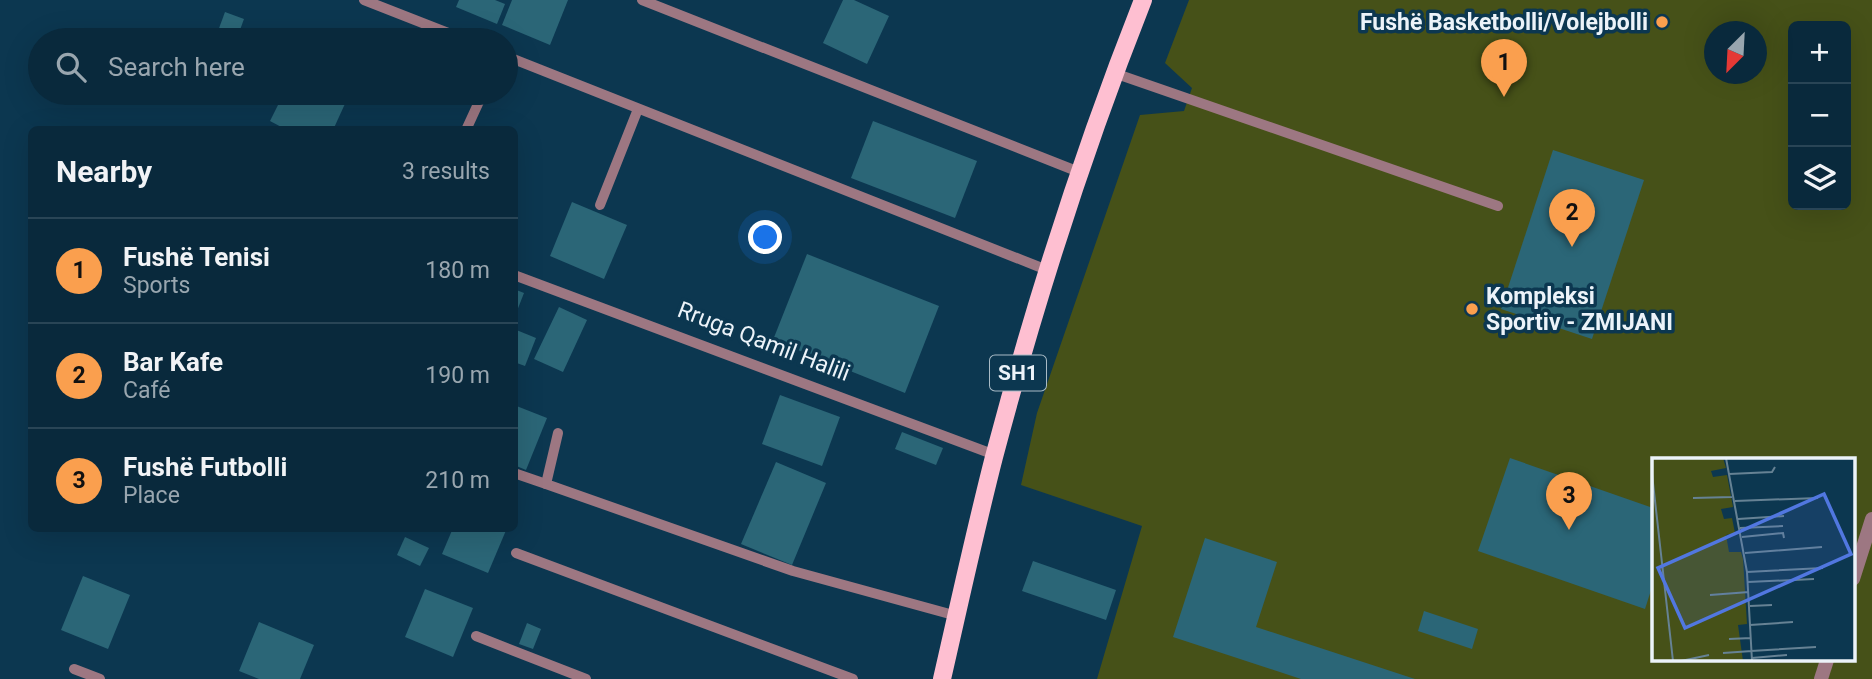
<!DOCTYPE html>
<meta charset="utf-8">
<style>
:root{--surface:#09293c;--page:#123143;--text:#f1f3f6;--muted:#99a6af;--line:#294556;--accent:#fa9f4e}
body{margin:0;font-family:Roboto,sans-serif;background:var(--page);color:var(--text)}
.controls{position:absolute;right:21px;top:21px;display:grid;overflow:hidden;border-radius:10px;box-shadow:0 7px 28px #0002}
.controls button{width:63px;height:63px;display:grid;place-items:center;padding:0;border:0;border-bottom:2px solid var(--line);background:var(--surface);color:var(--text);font:35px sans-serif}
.compass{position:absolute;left:1704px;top:21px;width:63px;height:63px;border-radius:50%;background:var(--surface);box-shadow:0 7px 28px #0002;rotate:204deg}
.you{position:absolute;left:766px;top:238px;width:24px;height:24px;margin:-18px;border:5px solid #fff;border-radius:50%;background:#1a73e8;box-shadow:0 0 0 10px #1a73e833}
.badge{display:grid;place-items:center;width:46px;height:46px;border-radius:50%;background:var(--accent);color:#111;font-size:23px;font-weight:700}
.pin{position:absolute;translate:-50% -58px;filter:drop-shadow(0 2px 4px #0008)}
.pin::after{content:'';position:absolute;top:37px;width:24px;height:21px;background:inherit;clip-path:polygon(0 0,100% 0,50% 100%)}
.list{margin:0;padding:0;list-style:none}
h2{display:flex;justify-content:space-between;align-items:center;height:91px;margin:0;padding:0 28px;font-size:30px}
h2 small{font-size:23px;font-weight:400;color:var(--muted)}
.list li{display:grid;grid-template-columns:46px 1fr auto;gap:21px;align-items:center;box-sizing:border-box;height:105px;padding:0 28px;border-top:2px solid var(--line)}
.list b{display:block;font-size:26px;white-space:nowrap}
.list p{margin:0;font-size:23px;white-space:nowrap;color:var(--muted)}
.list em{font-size:23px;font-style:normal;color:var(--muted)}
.icon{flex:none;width:38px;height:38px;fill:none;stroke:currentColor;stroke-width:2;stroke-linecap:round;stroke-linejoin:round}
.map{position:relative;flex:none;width:1872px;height:679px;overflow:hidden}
.search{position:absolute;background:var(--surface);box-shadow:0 7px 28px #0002;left:28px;top:28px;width:490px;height:77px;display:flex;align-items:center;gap:18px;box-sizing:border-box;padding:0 24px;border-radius:38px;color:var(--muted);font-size:26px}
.panel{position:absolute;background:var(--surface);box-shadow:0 7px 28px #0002;left:28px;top:126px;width:490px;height:406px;border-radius:10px}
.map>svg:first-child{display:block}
</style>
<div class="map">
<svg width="1872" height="679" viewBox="0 0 1872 679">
<rect width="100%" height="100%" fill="#0c3750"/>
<path fill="#465118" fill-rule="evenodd" d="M 1189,0 L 1872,0 L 1872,679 L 1097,679 L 1142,526 L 1021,485 L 1037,413 L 1140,115 L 1184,111 L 1192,88 L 1165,63 ZM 1793,26 L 1846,26 L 1846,205 L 1793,205 ZM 1714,32 L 1756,32 L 1756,74 L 1714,74 ZM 1653,460 L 1853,460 L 1853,660 L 1653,660 Z"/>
<g fill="#2b6677">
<polygon points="459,0 495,0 505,4 497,24 456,7"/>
<polygon points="512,0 568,0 550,45 502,25"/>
<polygon points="843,0 854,0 889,16 867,64 823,43"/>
<polygon points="225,12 244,19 237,38 218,31"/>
<polygon points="284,93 344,93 349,95 333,130 287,130 270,121"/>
<polygon points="873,121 977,161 955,218 851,178"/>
<polygon points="1553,150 1644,180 1592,339 1501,309"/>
<polygon points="572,202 627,225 604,279 550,256"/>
<polygon points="807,254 939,306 905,393 773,340"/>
<polygon points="514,289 524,293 515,316 514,316"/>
<polygon points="559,307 587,320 563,372 534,359"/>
<polygon points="514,329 536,338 525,366 514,362"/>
<polygon points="780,395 840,417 822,466 762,444"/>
<polygon points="514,405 547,418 526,470 514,465"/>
<polygon points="902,432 943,448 936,465 895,449"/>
<polygon points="1510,458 1653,508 1653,584 1645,609 1478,551"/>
<polygon points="776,462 826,483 792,565 741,544"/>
<polygon points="453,528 507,528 488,573 442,554"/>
<polygon points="405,537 429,548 420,566 397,555"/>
<polygon points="1205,538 1277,562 1256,627 1415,679 1301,679 1173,637"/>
<polygon points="1033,561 1116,590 1106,620 1022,591"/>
<polygon points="83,576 130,595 108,649 61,630"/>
<polygon points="425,589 473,608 453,657 405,637"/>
<polygon points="1424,611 1478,629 1472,649 1418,631"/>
<polygon points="259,622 314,645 300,679 259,679 239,671"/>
<polygon points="527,623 541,629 533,649 519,644"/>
</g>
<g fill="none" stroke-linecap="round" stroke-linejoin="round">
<g stroke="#9d7782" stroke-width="10">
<polyline points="364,0 466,40"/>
<polyline points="642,0 1079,172"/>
<polyline points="506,56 1047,270"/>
<polyline points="1114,73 1498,206"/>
<polyline points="466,130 483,93"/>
<polyline points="600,205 638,109"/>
<polyline points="514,275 995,455"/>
<polyline points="558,433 546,484 793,571 957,616"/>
<polyline points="514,473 546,484"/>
<polyline points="516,553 853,679"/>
<polyline points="476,636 586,679"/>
<polyline points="74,669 100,679"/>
</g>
<g stroke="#9d7782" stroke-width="14">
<polyline points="1853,579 1872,519"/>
<polyline points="1821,679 1827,660"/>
</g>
<path stroke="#febfd1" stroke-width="18" d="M 942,679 C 959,605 975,531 994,457 C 1035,302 1084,149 1143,0"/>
</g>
<g fill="#fa9f4e" stroke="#0c3750" stroke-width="2.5">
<circle cx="1662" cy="22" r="7"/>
<circle cx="1472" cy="309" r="7"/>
</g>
<g text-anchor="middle" stroke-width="7" stroke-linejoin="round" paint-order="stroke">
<rect fill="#0c3750" stroke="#a9bbc6" stroke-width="2" x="990" y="355.5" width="56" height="35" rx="5"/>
<g font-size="21" font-weight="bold" fill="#ecf3f9">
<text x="1018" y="380">SH1</text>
</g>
<g font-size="23" font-weight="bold" fill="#ecf3f9" stroke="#0c3750" text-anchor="end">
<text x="1648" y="30">Fushë Basketbolli/Volejbolli</text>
<text x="1486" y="304" text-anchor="start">Kompleksi<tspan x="1486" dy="26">Sportiv - ZMIJANI</tspan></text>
</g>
<g font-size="23" fill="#ecf3f9" stroke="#0c3750">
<text transform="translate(764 341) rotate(21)" y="8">Rruga Qamil Halili</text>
</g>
</g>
<g transform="translate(1652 458)">
<rect width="203" height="203" fill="#0c3750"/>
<path d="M 0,0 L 71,0 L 74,10 L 59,13 L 61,19 L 75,17 L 81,49 L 69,51 L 72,61 L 80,60 L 83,75 L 74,77 L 77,94 L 89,94 L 91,101 L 95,166 L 86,167 L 91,203 L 0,203 Z" fill="#465118"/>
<path fill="none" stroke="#668294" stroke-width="2" d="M 74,0 L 95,114 L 100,203M 0,16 L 21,203M 77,16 L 120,14 L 123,9M 41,40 L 80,39M 83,43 L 166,40M 86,61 L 132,58M 88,70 L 131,68M 90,79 L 131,75 L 132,80M 93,95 L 170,89M 95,114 L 171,110M 96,124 L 162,121M 58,137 L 97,134M 98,148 L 120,147M 98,167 L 141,164M 77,181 L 99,180M 99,193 L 164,189M 71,195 L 100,193M 100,200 L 135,197M 29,203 L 57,197"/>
<path fill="#5177e0" fill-opacity="0.15" stroke="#5177e0" stroke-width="3.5" d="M 172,36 L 199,96 L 33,170 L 6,110 Z"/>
<rect width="203" height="203" fill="none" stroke="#ecf3f9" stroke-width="3.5"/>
</g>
</svg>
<div class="controls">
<button>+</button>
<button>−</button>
<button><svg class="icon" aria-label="layers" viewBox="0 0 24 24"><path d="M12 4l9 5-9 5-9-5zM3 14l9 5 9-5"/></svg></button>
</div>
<svg class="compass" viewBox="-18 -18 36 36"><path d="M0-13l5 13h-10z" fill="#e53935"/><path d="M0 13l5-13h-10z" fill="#99a6af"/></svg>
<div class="you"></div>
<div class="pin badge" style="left:1504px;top:97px">1</div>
<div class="pin badge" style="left:1572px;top:247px">2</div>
<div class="pin badge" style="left:1569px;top:530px">3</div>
<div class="search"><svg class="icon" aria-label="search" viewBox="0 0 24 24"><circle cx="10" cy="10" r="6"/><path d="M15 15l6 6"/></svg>Search here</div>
<section class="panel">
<h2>Nearby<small>3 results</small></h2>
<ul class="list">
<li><span class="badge">1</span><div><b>Fushë Tenisi</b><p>Sports</p></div><em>180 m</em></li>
<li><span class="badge">2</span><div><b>Bar Kafe</b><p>Café</p></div><em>190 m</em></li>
<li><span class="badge">3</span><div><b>Fushë Futbolli</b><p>Place</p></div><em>210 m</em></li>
</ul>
</section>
</div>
